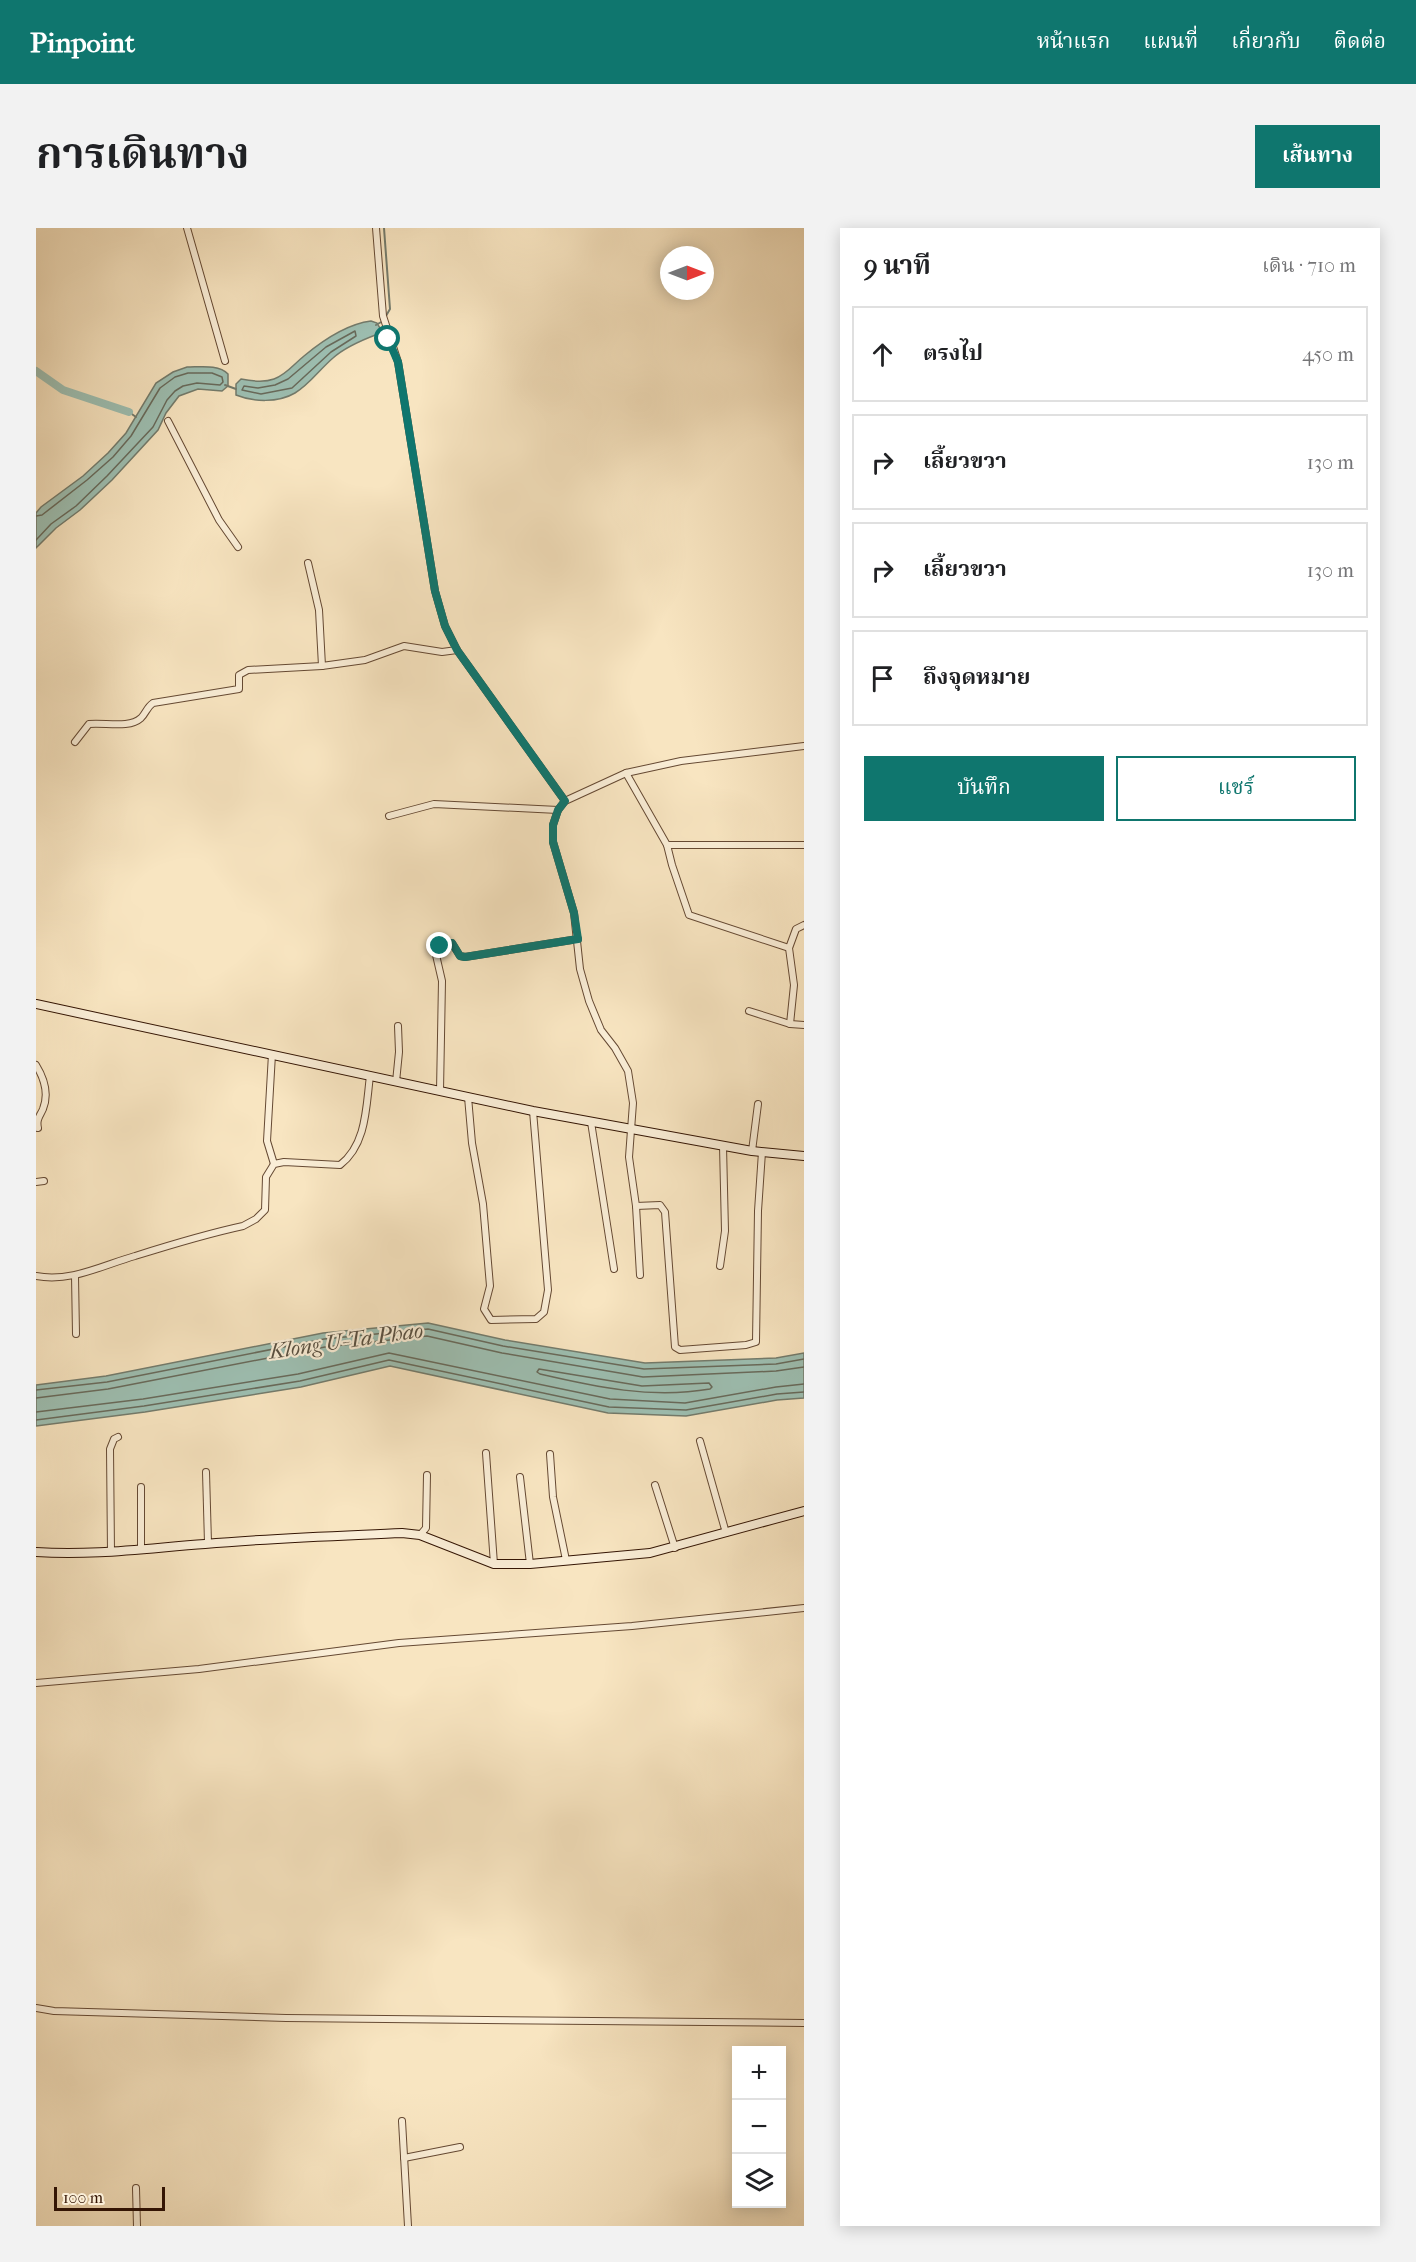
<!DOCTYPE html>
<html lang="th">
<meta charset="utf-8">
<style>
:root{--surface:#fff;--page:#f2f2f2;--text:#202124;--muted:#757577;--line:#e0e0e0;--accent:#0f766e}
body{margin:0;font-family:"IM FELL French Canon","Noto Serif Thai",serif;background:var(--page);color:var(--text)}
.controls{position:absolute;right:18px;bottom:18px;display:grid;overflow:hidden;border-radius:0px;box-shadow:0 3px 15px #0003}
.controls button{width:54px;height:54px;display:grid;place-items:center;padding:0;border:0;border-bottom:2px solid var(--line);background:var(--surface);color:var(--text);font:30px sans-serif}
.compass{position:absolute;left:624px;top:18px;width:54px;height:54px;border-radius:50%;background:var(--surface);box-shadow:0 3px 15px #0003;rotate:90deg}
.scale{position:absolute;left:18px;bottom:15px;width:111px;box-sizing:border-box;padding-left:6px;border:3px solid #341504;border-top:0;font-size:16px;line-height:21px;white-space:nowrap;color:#341504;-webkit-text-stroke:4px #faeed7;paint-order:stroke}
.stop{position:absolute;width:18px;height:18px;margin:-14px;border:4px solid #0f766e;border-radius:50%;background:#fff}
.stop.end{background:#0f766e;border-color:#fff;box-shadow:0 2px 6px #0008}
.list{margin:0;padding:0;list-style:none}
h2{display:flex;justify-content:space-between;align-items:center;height:78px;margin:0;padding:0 24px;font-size:26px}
h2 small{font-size:20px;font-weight:400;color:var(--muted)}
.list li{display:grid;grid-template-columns:39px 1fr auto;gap:18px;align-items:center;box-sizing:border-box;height:96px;margin:0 12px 12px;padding:0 12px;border:2px solid var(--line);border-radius:0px}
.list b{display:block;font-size:22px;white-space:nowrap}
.list em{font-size:20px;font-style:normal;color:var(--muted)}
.actions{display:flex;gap:12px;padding:18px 24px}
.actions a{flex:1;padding:14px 0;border:2px solid var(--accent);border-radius:0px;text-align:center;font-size:21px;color:var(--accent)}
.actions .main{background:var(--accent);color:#fff}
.icon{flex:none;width:33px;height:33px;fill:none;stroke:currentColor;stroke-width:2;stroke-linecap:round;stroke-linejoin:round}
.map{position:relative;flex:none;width:768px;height:1998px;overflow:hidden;border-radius:0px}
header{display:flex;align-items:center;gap:36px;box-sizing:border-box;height:84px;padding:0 30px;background:var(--accent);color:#fff}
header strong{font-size:28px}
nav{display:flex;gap:33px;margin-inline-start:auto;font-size:21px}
.intro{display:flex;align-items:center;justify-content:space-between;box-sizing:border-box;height:144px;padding:0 36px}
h1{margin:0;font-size:42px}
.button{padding:15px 27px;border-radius:0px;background:var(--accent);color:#fff;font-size:21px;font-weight:700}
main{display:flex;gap:36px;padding:0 36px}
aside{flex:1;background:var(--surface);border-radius:0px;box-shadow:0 3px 15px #0003}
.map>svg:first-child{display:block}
</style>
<header>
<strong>Pinpoint</strong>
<nav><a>หน้าแรก</a><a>แผนที่</a><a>เกี่ยวกับ</a><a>ติดต่อ</a></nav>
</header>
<div class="intro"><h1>การเดินทาง</h1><a class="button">เส้นทาง</a></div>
<main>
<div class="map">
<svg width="768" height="1998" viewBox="0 0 768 1998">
<rect width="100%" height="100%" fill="#f8e5c1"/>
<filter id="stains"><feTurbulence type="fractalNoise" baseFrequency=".00333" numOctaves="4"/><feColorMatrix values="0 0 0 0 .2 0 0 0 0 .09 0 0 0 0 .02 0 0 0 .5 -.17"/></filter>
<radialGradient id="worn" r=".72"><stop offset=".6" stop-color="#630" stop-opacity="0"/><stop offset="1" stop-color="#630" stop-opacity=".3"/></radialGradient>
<g fill="#9dbfb2" stroke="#737b6c" stroke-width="1.5">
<path d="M 335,93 L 341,95 L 344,100 L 342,106 C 326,112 309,119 297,130 C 284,141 273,157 259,165 C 242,175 217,174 200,167 L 200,156 L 205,151 C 215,153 227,155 238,151 C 250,147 258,136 268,128 C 286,113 311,96 335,93 Z"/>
<path d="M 151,139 C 164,139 183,136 192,146 L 192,158 L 186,163 L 162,161 L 143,168 L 130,185 L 122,202 L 76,252 L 44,282 L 20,300 L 0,320 L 0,285 L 5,279 L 47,248 L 72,225 L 90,205 L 120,155 L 137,144 Z"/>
<polygon points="392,1095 469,1112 609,1135 740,1130 768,1125 768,1170 741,1172 650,1188 572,1185 354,1138 265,1159 109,1184 0,1198 0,1157 70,1148 287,1105"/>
</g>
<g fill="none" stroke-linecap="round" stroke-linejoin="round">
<g stroke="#686a5b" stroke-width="1.5">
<polygon points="319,103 320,108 295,124 256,160 225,166 206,162 208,158 222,160 239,157 252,151 290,119"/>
<polyline points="0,288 6,287 51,252 77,229 95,208 124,160 139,149 152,145 176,145 186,149 187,154 184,157 161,155 147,158 139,163 131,172 117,199 71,248 40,278 15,296 0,312"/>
<path d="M 503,1141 L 606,1158 L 673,1155 L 676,1159 L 674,1161 C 615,1171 560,1159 504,1146 L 501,1144 Z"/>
<polyline points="0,1162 71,1154 288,1111 392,1101 467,1118 608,1141 740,1136 768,1131"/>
<polyline points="0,1170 72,1161 289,1119 391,1108 466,1125 607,1149 740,1143 768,1139"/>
<polyline points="0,1184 107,1171 262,1146 353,1125 574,1171 649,1175 740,1159 768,1156"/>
<polyline points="0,1192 108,1178 264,1153 353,1132 573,1179 650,1182 741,1166 768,1164"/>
</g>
<g stroke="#737b6c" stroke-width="2">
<polyline points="340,97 347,93 354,81 348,0"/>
<polyline points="189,157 200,161"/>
<polyline points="93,184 100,189"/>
</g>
<polyline stroke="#9dbfb2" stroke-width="8" points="0,143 27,162 93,184"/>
<g stroke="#654933" stroke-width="8">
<g id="street">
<polyline points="151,0 189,133"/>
<polyline points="340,0 347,88 362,134 399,363 409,398 421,422 529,573"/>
<polyline points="132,193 183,292 202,319"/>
<polyline points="272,335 283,382 286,438"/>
<path d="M 39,514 L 53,496 C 68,494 93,501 105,490 C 110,485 111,479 117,475 L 203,461 L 203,447 L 212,442 L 286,438 L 329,432 L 368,418 L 406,424 L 421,422"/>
<polyline points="590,545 631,617 768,617"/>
<polyline points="353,588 398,576 522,582"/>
<polyline points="631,617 636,637 653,687 753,720"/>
<polyline points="713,783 754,796 768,797"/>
<polyline points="754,796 758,757 753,720 760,701 768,697"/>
<polyline points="236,826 231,913 238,936"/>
<path d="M 0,837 C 8,850 13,866 7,881 C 4,888 0,891 2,900"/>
<polyline points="360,854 363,824 362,798"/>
<polyline points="404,863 406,753 400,727 404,718 416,715 424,728 429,729 542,711"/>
<polyline points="432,869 436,915 447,976 454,1058 448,1081 455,1092 500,1091 508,1084 512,1062 497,883"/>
<polyline points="555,894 578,1041"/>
<polyline points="716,923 722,876"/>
<polyline points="0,954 8,953"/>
<polyline points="600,978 624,977 629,984 639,1119 644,1122 710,1117 720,1114 722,983 726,924"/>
<polyline points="684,1038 689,1003 687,918"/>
<polyline points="604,1047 600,978 593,929 597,875 592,843 579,820 565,802 553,773 544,741 538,685 517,614 517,597 522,582 529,573 590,545 645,533 768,518"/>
<path d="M 0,1048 C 34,1055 67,1037 99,1028 C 134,1017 170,1006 207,998 L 220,991 L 229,982 L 230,949 L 238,936 L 248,934 L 304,937 C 331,916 330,878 334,848"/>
<polyline points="39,1048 40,1106"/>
<polyline points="664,1213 690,1305"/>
<polyline points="450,1225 458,1336"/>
<polyline points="514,1226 517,1269 530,1332"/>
<polyline points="170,1244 172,1315"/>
<polyline points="484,1249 494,1336"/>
<polyline points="619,1257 639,1320"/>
<polyline points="105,1259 105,1321"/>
<polyline points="384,1307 390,1300 391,1247"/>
<polyline points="75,1324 74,1221 78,1211 82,1209"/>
<polyline points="0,1455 163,1441 363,1415 596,1398 768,1380"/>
<polyline points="0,1780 18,1783 250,1790 768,1795"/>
<polyline points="366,1893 372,1998"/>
<polyline points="368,1930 424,1919"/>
<polyline points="100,1960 101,1998"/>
</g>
</g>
<g stroke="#341504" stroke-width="10">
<g id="secondary">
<polyline points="0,776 497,883 716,923 768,928"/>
<path d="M 0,1324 C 56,1328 113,1320 169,1316 C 235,1310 300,1308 366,1305 L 384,1307 L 458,1336 L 494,1336 L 614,1325 L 768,1283"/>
</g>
</g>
<use href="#street" stroke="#faeed7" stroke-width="6"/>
<use href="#secondary" stroke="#faeed7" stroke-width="8"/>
</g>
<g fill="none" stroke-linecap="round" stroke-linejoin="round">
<polyline stroke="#0f766e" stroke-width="8" points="352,111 362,134 399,363 409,398 421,422 529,573 522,582 517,597 517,614 538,685 542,711 429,729 424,728 416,715 404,718"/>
</g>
<g text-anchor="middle" stroke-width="4.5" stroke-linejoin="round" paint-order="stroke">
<g font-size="22" font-style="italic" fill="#595041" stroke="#faeed7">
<text transform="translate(310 1112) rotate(-8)" y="8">Klong U-Ta Phao</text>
</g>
</g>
<rect width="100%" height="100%" filter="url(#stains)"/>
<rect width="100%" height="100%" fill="url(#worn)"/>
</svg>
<div class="controls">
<button>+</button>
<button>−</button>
<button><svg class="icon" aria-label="layers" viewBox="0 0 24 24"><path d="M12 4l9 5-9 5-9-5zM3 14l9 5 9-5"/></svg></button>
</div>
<svg class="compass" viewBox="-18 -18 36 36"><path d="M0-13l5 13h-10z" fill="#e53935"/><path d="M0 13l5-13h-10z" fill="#757577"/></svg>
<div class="scale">100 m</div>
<div class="stop" style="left:352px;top:111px"></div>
<div class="stop end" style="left:404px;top:718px"></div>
</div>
<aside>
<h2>9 นาที<small>เดิน · 710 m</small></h2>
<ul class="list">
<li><svg class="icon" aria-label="ahead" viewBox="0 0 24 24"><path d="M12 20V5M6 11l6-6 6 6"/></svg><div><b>ตรงไป</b></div><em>450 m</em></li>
<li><svg class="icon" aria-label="right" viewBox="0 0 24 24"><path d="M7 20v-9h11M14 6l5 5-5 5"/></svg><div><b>เลี้ยวขวา</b></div><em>130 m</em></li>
<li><svg class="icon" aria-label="right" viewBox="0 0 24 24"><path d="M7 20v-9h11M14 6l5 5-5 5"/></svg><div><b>เลี้ยวขวา</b></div><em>130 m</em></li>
<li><svg class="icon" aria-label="arrive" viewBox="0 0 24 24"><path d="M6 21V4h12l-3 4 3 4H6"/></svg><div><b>ถึงจุดหมาย</b></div></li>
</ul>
<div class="actions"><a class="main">บันทึก</a><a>แชร์</a></div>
</aside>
</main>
